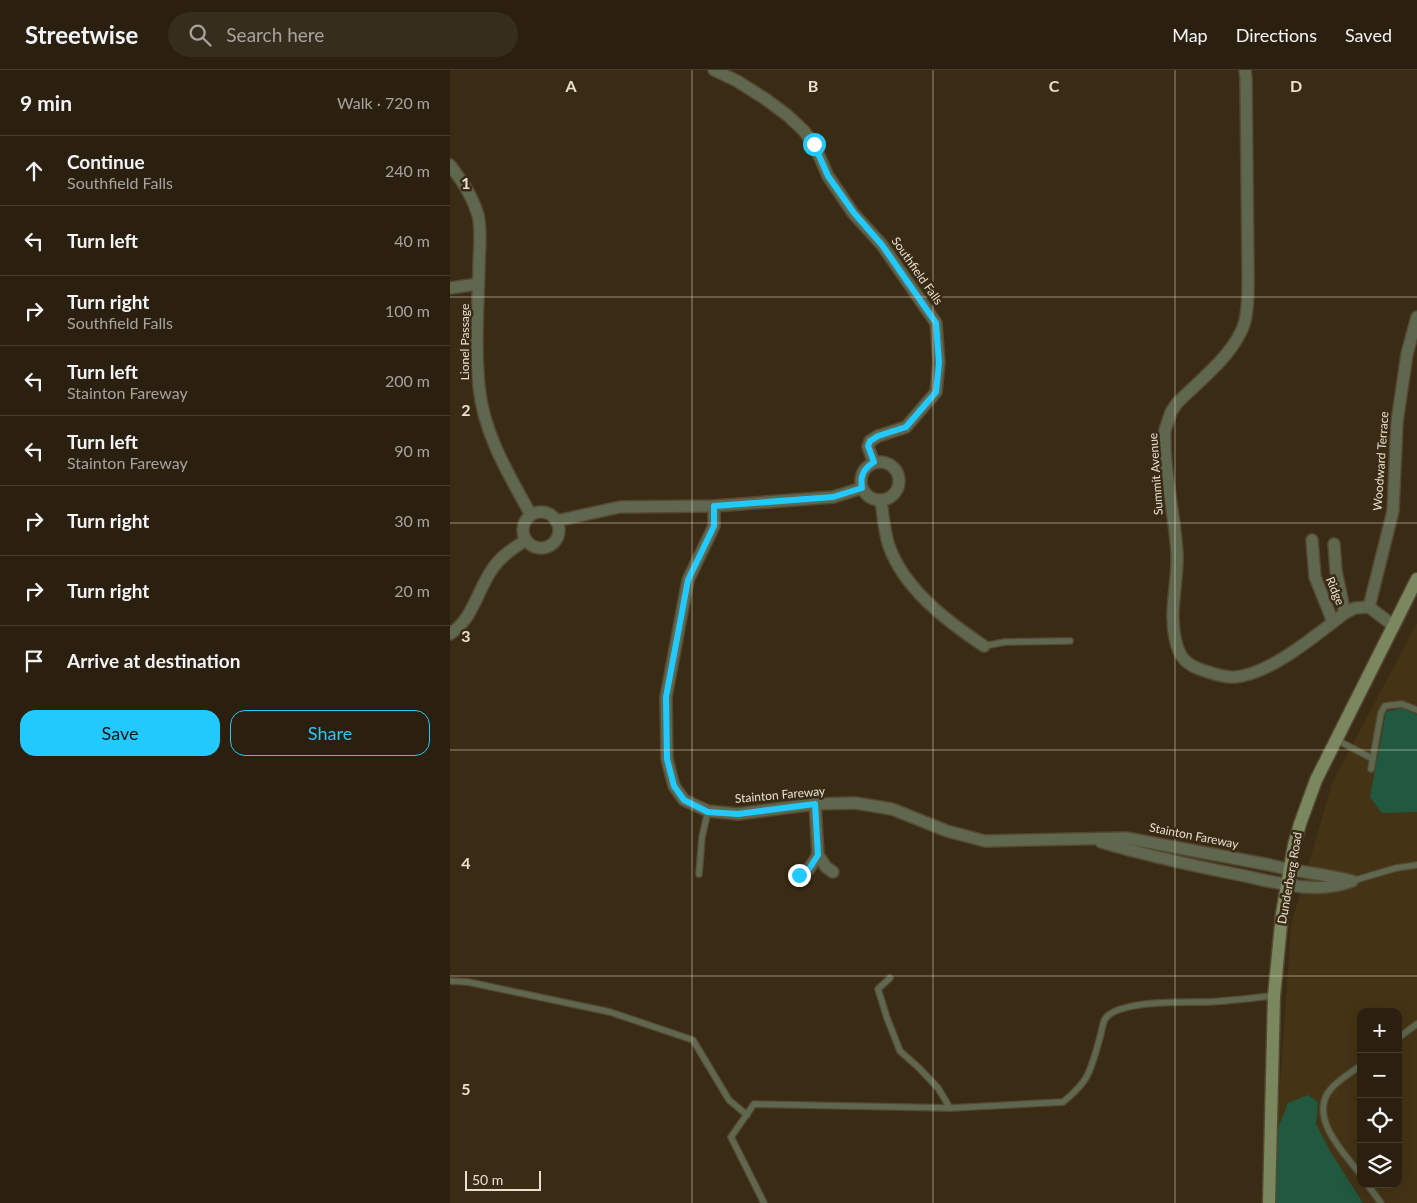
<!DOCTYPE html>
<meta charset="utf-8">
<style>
:root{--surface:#2b200f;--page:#372d1d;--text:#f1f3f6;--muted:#a6a39e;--line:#473e2f;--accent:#22c9fd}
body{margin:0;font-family:Lato,sans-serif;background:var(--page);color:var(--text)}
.controls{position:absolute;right:15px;bottom:15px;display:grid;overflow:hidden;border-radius:10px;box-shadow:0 5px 20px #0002}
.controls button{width:45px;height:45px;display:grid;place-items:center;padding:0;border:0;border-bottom:1px solid var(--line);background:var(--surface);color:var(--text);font:25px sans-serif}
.scale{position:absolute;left:15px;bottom:12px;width:76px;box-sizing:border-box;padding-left:5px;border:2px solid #e9e0d2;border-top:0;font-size:14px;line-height:18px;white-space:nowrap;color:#e9e0d2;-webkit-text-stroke:4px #392b14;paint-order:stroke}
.stop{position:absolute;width:15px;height:15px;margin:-11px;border:4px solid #22c9fd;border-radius:50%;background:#fff}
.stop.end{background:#22c9fd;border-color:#fff;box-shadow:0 1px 5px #0008}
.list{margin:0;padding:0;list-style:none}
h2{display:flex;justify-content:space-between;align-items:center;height:65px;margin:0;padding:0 20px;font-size:21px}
h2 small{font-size:16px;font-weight:400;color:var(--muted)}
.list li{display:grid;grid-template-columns:32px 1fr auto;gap:15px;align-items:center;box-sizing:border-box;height:70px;padding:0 20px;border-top:1px solid var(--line)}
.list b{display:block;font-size:19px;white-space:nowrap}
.list p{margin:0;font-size:16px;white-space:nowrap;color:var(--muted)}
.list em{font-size:16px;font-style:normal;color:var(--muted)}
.actions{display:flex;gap:10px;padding:15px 20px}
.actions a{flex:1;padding:11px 0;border:1px solid var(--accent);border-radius:15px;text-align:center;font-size:18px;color:var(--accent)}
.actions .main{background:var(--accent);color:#111}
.icon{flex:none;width:28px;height:28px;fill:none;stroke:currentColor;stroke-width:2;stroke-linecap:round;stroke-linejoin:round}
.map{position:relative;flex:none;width:967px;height:1133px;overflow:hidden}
header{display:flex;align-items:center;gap:30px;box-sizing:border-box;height:70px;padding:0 25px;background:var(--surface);border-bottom:1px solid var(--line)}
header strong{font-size:24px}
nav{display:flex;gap:28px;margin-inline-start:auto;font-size:18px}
.search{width:350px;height:45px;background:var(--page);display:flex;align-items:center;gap:12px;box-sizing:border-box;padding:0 18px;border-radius:28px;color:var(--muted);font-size:19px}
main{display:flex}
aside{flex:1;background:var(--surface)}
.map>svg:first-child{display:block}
</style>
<header>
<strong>Streetwise</strong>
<div class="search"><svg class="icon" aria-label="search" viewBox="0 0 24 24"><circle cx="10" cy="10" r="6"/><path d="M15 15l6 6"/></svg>Search here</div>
<nav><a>Map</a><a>Directions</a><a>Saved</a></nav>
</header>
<main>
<aside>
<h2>9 min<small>Walk · 720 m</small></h2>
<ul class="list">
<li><svg class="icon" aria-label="ahead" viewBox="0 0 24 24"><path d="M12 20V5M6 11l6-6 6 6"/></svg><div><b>Continue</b><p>Southfield Falls</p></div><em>240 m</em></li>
<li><svg class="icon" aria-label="left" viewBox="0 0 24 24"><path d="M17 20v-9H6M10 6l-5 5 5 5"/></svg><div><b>Turn left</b></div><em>40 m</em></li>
<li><svg class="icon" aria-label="right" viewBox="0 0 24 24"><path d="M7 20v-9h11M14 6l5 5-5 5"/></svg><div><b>Turn right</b><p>Southfield Falls</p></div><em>100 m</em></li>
<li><svg class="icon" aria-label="left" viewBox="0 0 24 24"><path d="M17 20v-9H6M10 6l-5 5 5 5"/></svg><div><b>Turn left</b><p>Stainton Fareway</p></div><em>200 m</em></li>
<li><svg class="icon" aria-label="left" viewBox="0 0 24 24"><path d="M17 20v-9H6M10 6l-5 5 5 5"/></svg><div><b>Turn left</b><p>Stainton Fareway</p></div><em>90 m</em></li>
<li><svg class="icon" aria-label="right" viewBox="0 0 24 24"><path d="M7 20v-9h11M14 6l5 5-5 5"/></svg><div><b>Turn right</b></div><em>30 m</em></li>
<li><svg class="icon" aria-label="right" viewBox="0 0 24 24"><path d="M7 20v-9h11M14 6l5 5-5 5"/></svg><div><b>Turn right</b></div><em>20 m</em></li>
<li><svg class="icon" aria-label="arrive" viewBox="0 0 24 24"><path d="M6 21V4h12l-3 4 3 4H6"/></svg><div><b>Arrive at destination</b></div></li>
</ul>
<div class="actions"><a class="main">Save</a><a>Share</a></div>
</aside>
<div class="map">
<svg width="967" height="1133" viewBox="0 0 967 1133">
<rect width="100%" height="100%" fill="#392b14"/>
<path fill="#443315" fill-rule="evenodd" d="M 967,553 L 967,1133 L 822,1133 L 841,855 L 882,713 ZM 911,942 L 948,942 L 948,1114 L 911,1114 Z"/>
<g fill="#20593f">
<polygon points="952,638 967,645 967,742 932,743 920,727 936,642"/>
<polygon points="858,1025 868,1032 866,1054 880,1081 913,1133 824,1133 827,1061 838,1033"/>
</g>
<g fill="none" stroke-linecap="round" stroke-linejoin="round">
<g stroke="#554832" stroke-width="8">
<g id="lane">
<polyline points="534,576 555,572 620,571"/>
<polyline points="887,670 923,689"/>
<polyline points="921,699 931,643 935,636 952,634 967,640"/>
<polyline points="249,804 252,767 258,741"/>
<polyline points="902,811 946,798 967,795"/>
<polyline points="440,908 428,919 437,948 450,981 468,997 488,1018 500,1038"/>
<polyline points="0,911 18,912 160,942 243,970 279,1030 297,1045"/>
<polyline points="948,968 967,954"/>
<path d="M 911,995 C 901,1003 888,1010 880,1020 C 858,1048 895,1084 911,1105"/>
<polyline points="917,1114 931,1133"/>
<path d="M 314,1133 L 281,1067 L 304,1034 L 500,1038 L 613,1032 C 639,1011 640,1002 649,971 C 651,965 652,955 655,949 C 668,930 736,932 758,932 C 780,931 802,928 823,926"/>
</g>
</g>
<g stroke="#554832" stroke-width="14">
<g id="street">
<polyline points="264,0 287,11 314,28 337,45 353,60 364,74 378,106 403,143 432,175 486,253 489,293 486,322 456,357 428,366 420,371 418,377 424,393"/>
<path d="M 795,0 L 796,8 L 798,197 C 798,215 799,234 795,251 C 787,282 749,311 727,333 L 721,342 L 715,360 C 713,401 725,443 727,484 C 728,512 719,541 725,568 C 729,588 736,595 755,601 C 764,604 776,608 785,607 C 821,604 867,564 895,543 L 905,538 L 919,537 L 944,556"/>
<path d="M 0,95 C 12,111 22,125 28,145 C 32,162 29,180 29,198 C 28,237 25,276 29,316 C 33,363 59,405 81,445"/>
<polyline points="0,218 28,214"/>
<circle cx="430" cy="411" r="19"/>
<path d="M 431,430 C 433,445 434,461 439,476 C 454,519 498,552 534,576"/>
<path d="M 264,436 L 264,456 L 238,510 L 216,627 L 217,689 L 224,716 L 234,730 L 258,741 L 288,744 L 365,734 L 405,733 L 442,739 L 497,761 L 535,771 L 676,768 L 820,795 C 847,802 875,804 902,811"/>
<circle cx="91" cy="460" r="18"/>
<polyline points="106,451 170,437 264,436 383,427 412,418"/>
<polyline points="862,470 865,507 883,552"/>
<polyline points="884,474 886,501 895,543"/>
<polyline points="919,537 943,441 947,352 957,284 967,247"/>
<path d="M 0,564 C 24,548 27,520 43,498 C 51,486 64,478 76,470"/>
<path d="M 651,772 C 695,785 740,795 785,804 C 822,811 865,826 902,811"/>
<polyline points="368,785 376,797 383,802"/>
<polyline points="349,805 359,799 368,785 365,734"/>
</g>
</g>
<g stroke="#554832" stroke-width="15">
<polyline id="secondary" points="819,1133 824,926 832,844 844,775 850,754 866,710 967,509"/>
</g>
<use href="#lane" stroke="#5f674e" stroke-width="5.5"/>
<use href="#street" stroke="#5f674e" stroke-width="11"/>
<use href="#secondary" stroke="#7b875f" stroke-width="12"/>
</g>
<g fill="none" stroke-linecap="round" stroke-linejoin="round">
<path stroke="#22c9fd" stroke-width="6" d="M 349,805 L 359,799 L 368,785 L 365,734 L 288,744 L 258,742 L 234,730 L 224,716 L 217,689 L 216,627 L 238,510 L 264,456 L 264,436 L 383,427 L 412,418 C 410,406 413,399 424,392 L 418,376 L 420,371 L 428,366 L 456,357 L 486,322 L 489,293 L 486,253 L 432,175 L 404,143 L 378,106 L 364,74"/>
</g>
<path fill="none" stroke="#e9e0d2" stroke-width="1" stroke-opacity="0.55" d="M 242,0 L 242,1133M 483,0 L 483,1133M 725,0 L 725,1133M 0,227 L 967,227M 0,453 L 967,453M 0,680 L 967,680M 0,906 L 967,906"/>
<g text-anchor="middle" stroke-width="5" stroke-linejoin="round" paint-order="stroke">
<g font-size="12" fill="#e9e0d2" stroke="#392b14">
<text transform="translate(467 201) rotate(55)" y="4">Southfield Falls</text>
<text transform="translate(15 272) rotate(-90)" y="4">Lionel Passage</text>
<text transform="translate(931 391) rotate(-86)" y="4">Woodward Terrace</text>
<text transform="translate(706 404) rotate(-94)" y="4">Summit Avenue</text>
<text transform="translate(885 521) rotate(67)" y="4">Ridge</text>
<text transform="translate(330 725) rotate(-5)" y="4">Stainton Fareway</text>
<text transform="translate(744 766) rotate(11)" y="4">Stainton Fareway</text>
<text transform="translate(840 808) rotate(-80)" y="4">Dunderberg Road</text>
</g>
</g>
<g font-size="16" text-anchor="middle" font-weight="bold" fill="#e9e0d2" stroke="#392b14" stroke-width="5" stroke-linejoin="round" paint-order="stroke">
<text x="121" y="22">A</text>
<text x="363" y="22">B</text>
<text x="604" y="22">C</text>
<text x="846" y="22">D</text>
<text x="16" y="119">1</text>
<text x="16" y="346">2</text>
<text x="16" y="572">3</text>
<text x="16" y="799">4</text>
<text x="16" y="1025">5</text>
</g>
</svg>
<div class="controls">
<button>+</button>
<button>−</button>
<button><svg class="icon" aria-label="locate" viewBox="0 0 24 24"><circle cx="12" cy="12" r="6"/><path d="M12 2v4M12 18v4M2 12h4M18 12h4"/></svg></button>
<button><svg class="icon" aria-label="layers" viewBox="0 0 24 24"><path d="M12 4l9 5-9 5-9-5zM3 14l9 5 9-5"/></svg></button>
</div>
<div class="scale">50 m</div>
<div class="stop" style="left:364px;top:74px"></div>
<div class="stop end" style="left:349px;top:805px"></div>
</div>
</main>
